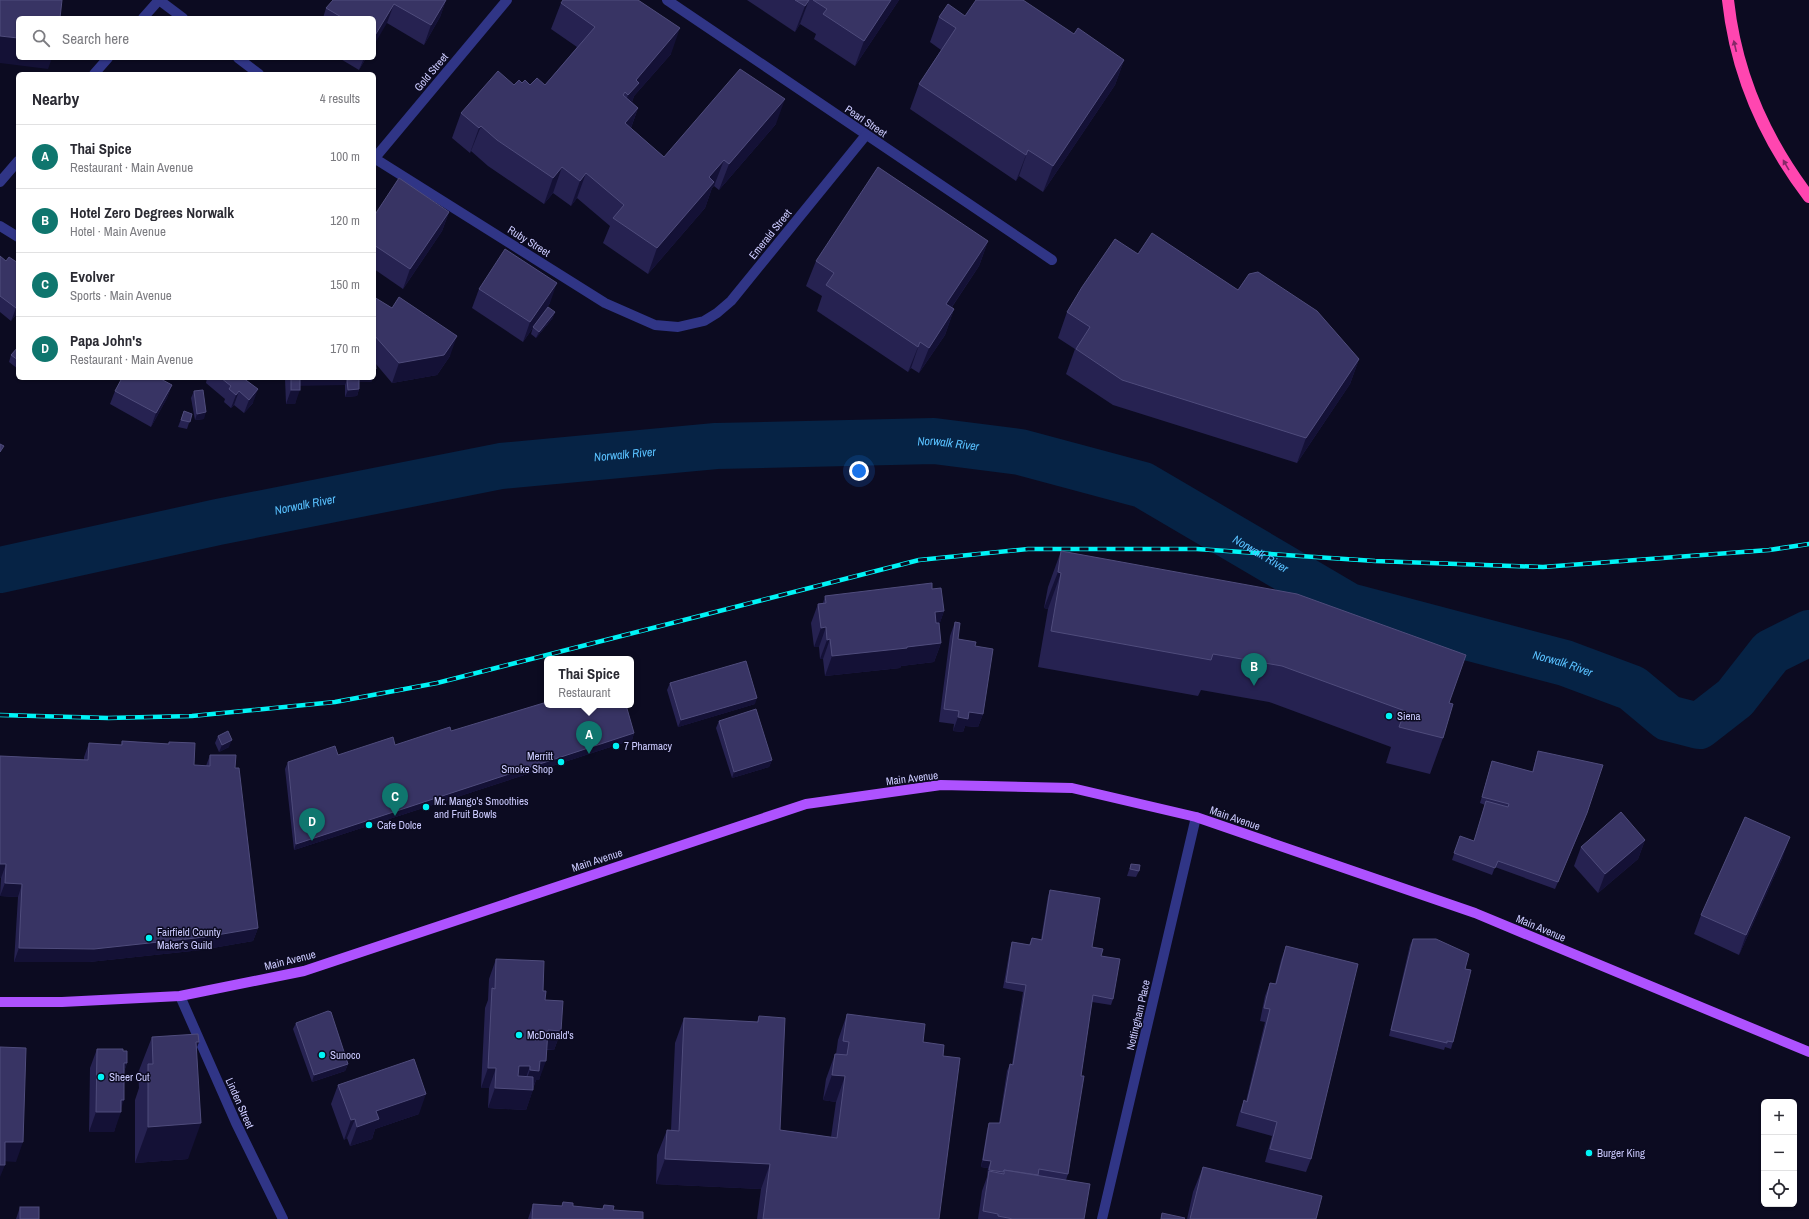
<!DOCTYPE html>
<meta charset="utf-8">
<style>
:root{--surface:#fff;--page:#f7f7f7;--text:#2b2b33;--muted:#7c7c81;--line:#e1e1e2;--accent:#0f766e}
body{margin:0;font-family:"Archivo Narrow",sans-serif;background:var(--page);color:var(--text)}
.controls{position:absolute;right:12px;bottom:12px;display:grid;overflow:hidden;border-radius:6px;box-shadow:0 1px 3px #0004}
.controls button{width:36px;height:36px;display:grid;place-items:center;padding:0;border:0;border-bottom:1px solid var(--line);background:var(--surface);color:var(--text);font:20px sans-serif}
.you{position:absolute;left:859px;top:471px;width:14px;height:14px;margin:-10px;border:3px solid #fff;border-radius:50%;background:#1a73e8;box-shadow:0 0 0 6px #1a73e833}
.badge{display:grid;place-items:center;width:26px;height:26px;border-radius:50%;background:var(--accent);color:#fff;font-size:13px;font-weight:700}
.pin{position:absolute;translate:-50% -33px;filter:drop-shadow(0 1px 2px #0008)}
.pin::after{content:'';position:absolute;top:21px;width:14px;height:12px;background:inherit;clip-path:polygon(0 0,100% 0,50% 100%)}
.popup{position:absolute;left:544px;top:656px;width:90px;height:52px;box-sizing:border-box;display:grid;place-content:center;border-radius:6px;background:var(--surface);filter:drop-shadow(0 1px 3px #0005);font-size:13px;white-space:nowrap;color:var(--muted)}
.popup b{font-size:15px;color:var(--text)}
.popup::after{content:'';position:absolute;left:50%;top:100%;margin-left:-8px;border:8px solid transparent;border-top-color:var(--surface)}
.list{margin:0;padding:0;list-style:none}
h2{display:flex;justify-content:space-between;align-items:center;height:52px;margin:0;padding:0 16px;font-size:17px}
h2 small{font-size:13px;font-weight:400;color:var(--muted)}
.list li{display:grid;grid-template-columns:26px 1fr auto;gap:12px;align-items:center;box-sizing:border-box;height:64px;padding:0 16px;border-top:1px solid var(--line)}
.list b{display:block;font-size:15px;white-space:nowrap}
.list p{margin:0;font-size:13px;white-space:nowrap;color:var(--muted)}
.list em{font-size:13px;font-style:normal;color:var(--muted)}
.icon{flex:none;width:22px;height:22px;fill:none;stroke:currentColor;stroke-width:2;stroke-linecap:round;stroke-linejoin:round}
.map{position:relative;flex:none;width:1809px;height:1219px;overflow:hidden}
.search{position:absolute;background:var(--surface);box-shadow:0 1px 3px #0004;left:16px;top:16px;width:360px;height:44px;display:flex;align-items:center;gap:10px;box-sizing:border-box;padding:0 14px;border-radius:6px;color:var(--muted);font-size:15px}
.panel{position:absolute;background:var(--surface);box-shadow:0 1px 3px #0004;left:16px;top:72px;width:360px;height:308px;border-radius:6px}
.map>svg:first-child{display:block}
</style>
<div class="map">
<svg width="1809" height="1219" viewBox="0 0 1809 1219">
<rect width="100%" height="100%" fill="#0c0b21"/>
<g fill="none" stroke-linecap="round" stroke-linejoin="round">
<path stroke="#062345" stroke-width="46" id="s1" d="M 0,570 L 218,522 L 501,466 L 716,446 L 934,441 L 1020,452 L 1143,485 L 1349,606 L 1565,663 L 1632,688 L 1668,718 L 1699,726 L 1735,698 L 1771,652 L 1809,633"/>
<g stroke="#303586" stroke-width="10">
<polyline points="159,0 183,18"/>
<polyline points="667,0 1052,260"/>
<polyline points="143,18 159,0"/>
<polyline points="238,58 259,74"/>
<polyline points="94,74 108,58"/>
<polyline points="374,158 605,303 655,325 678,327 704,321 717,313 731,301 866,135"/>
<polyline points="374,159 507,0"/>
<polyline points="0,182 18,161"/>
<polyline points="0,226 18,237"/>
<polyline points="180,996 236,1123 283,1219"/>
<polyline points="1102,1219 1196,817"/>
</g>
<polyline stroke="#ae52ff" stroke-width="10" points="0,1002 62,1002 180,996 304,971 806,804 941,785 1072,788 1196,817 1475,913 1809,1052"/>
<path stroke="#ff46b0" stroke-width="12" d="M 1728,0 C 1736,74 1764,138 1809,197"/>
<g stroke="#00f4f6" stroke-width="4.5">
<polyline id="rail" points="0,715 108,718 192,716 335,702 437,683 919,560 1028,549 1197,549 1375,561 1543,567 1769,550 1809,544"/>
</g>
<use href="#rail" stroke="#0c0b21" stroke-width="3" stroke-dasharray="9" stroke-linecap="butt"/>
</g>
<g fill="#262251">
<polygon points="446,0 440,17 424,45 387,23 374,18 323,18 326,8"/>
<polygon points="747,0 899,0 855,66 814,39 816,34 800,24 795,32"/>
<polygon points="561,3 671,54 634,96 632,102 638,108 631,128 664,157 776,124 719,190 714,186 712,188 705,208 648,274 603,243 610,226 577,198 571,206 553,193 544,204 488,166 471,151 470,153 452,138 461,113 514,85 522,83 530,85 545,85 577,47 551,29"/>
<polygon points="965,16 1074,34 1124,60 1115,85 1043,192 1019,176 1016,181 910,109 919,84 941,50 930,42 939,17"/>
<polygon points="339,58 366,58 359,70"/>
<polygon points="449,212 442,231 403,289 374,269 374,216"/>
<polygon points="988,241 979,266 952,307 954,309 945,335 919,373 911,368 908,372 817,311 822,296 806,286 816,261"/>
<polygon points="1138,254 1238,290 1359,359 1350,384 1297,463 1113,405 1066,374 1075,349 1058,338 1067,312"/>
<polygon points="0,256 6,261 18,263 18,312 11,321 0,312"/>
<polygon points="479,289 550,303 523,342 472,308"/>
<polygon points="374,297 450,356 437,375 392,383 376,364 376,369 374,374"/>
<polygon points="555,312 552,319 536,338 531,334 533,327"/>
<polygon points="18,347 18,369 9,362 11,355"/>
<polygon points="207,378 243,378 253,403 244,413 234,405 231,408 224,402 225,399 206,383"/>
<polygon points="285,378 373,378 371,382 359,382 359,389 357,396 345,397 345,385 300,385 295,404 286,404"/>
<polygon points="172,385 167,398 151,427 110,404 115,391"/>
<polygon points="194,391 204,419 195,420 191,398"/>
<polygon points="184,411 192,414 187,429 178,427"/>
<polygon points="1061,551 1449,703 1443,738 1430,774 1386,763 1391,747 1269,702 1201,690 1198,696 1038,667 1048,609 1044,608 1048,587"/>
<polygon points="932,589 944,611 939,625 941,643 934,662 901,666 900,668 825,676 823,659 820,659 819,647 814,647 811,623 818,604 823,603 825,596"/>
<polygon points="955,622 958,639 975,646 983,714 978,727 965,726 963,732 953,731 954,724 939,722 950,636"/>
<polygon points="670,683 755,704 678,727 667,690"/>
<polygon points="719,721 772,760 769,767 732,778 716,728"/>
<polygon points="451,731 634,733 632,740 294,850 285,769 288,762 338,755 395,745"/>
<polygon points="218,736 229,747 219,752 215,743"/>
<polygon points="122,741 168,744 169,742 194,765 206,766 210,755 235,768 258,928 253,941 201,950 89,962 14,962 18,897 0,896 1,878 0,756 84,760 84,757 89,743 121,745"/>
<polygon points="1538,751 1585,819 1555,889 1495,867 1492,875 1452,860 1460,836 1474,841 1485,805 1480,803 1492,761 1532,772"/>
<polygon points="1645,840 1638,859 1598,893 1574,866 1581,847"/>
<polygon points="1783,857 1739,955 1694,934 1701,915"/>
<polygon points="1131,864 1139,871 1136,877 1127,876"/>
<polygon points="1050,890 1092,947 1101,956 1113,999 1111,1005 1092,1002 1081,1076 1068,1174 1066,1180 1084,1219 978,1219 982,1191 987,1177 988,1168 981,1167 987,1130 989,1123 999,1123 1007,1071 1010,1064 1012,1064 1023,992 1003,988 1010,949 1012,942 1029,945 1032,938 1041,939 1048,896"/>
<polygon points="1413,939 1465,969 1453,1042 1451,1049 1445,1047 1444,1050 1389,1036 1410,945"/>
<polygon points="1286,946 1311,1159 1306,1172 1265,1162 1272,1136 1236,1126 1239,1114 1244,1100 1246,1101 1265,1022 1260,1021 1265,996 1270,983 1275,984 1281,960"/>
<polygon points="496,959 543,991 545,1000 561,1031 554,1050 547,1050 539,1080 536,1080 526,1110 488,1108 489,1088 481,1088 485,1008 488,1000 489,979"/>
<polygon points="847,1014 923,1042 943,1056 939,1219 757,1219 761,1189 656,1184 657,1155 667,1130 671,1130 675,1043 684,1018 757,1022 759,1016 780,1130 831,1137 836,1102 823,1100 826,1079 835,1054 836,1054 838,1040"/>
<polygon points="296,1023 348,1064 345,1071 312,1082 293,1029"/>
<polygon points="152,1037 199,1042 196,1049 188,1159 135,1163 135,1100 139,1088 138,1073"/>
<polygon points="97,1049 123,1051 127,1063 124,1072 121,1107 114,1132 89,1132 90,1068"/>
<polygon points="338,1085 419,1114 375,1129 372,1139 350,1146 347,1138 344,1140 331,1104"/>
<polygon points="1203,1167 1316,1219 1187,1219 1193,1192"/>
<polygon points="563,1202 573,1206 602,1209 604,1205 613,1210 643,1219 528,1219 533,1204 562,1206"/>
<polygon points="20,1207 39,1219 16,1219"/>
</g>
<g fill="#141136">
<polygon points="446,0 440,17 424,45 431,25"/>
<polygon points="809,0 800,24 795,32 805,6"/>
<polygon points="891,0 899,0 855,66 864,41"/>
<polygon points="394,4 387,23 374,45 374,37"/>
<polygon points="680,28 671,54 634,96 630,108 619,120 628,95 636,80"/>
<polygon points="0,36 18,38 18,58 52,58 48,69 0,63"/>
<polygon points="364,58 366,58 359,70"/>
<polygon points="1124,60 1115,85 1043,192 1053,166"/>
<polygon points="785,99 776,124 719,190 729,164"/>
<polygon points="638,108 629,133 625,123"/>
<polygon points="481,126 471,151 470,153 479,128"/>
<polygon points="1028,150 1019,176 1016,181 1026,155"/>
<polygon points="724,160 714,186 712,188 705,208 648,274 657,248 709,177"/>
<polygon points="562,167 553,193 544,204 553,178"/>
<polygon points="586,173 577,198 571,206 580,181"/>
<polygon points="449,212 442,231 403,289 410,269"/>
<polygon points="988,241 979,266 937,329 946,304"/>
<polygon points="557,283 550,303 523,342 530,322"/>
<polygon points="18,305 18,312 11,321 16,308"/>
<polygon points="954,309 945,335 919,373 929,348"/>
<polygon points="555,312 552,319 536,338 539,332"/>
<polygon points="457,336 450,356 437,375 392,383 399,363"/>
<polygon points="920,342 911,368 908,372"/>
<polygon points="1359,359 1350,384 1297,463 1306,438"/>
<polygon points="298,378 373,378 371,382 356,382 347,380 345,385 295,386"/>
<polygon points="172,385 167,398 151,427 156,413"/>
<polygon points="258,389 253,403 244,413 249,400"/>
<polygon points="359,389 357,396 345,397 348,390"/>
<polygon points="291,390 300,390 295,404 286,404"/>
<polygon points="239,391 234,405 231,408 236,395"/>
<polygon points="206,412 204,419 195,420 197,414"/>
<polygon points="1058,572 1061,573 1048,609 1044,608"/>
<polygon points="944,611 937,631 935,612"/>
<polygon points="826,627 819,647 814,647 821,628"/>
<polygon points="830,639 823,659 820,659 827,640"/>
<polygon points="941,643 934,662 901,666 900,668 825,676 832,656"/>
<polygon points="757,698 755,704 678,727 681,720"/>
<polygon points="969,712 983,714 978,727 965,726 963,732 953,731 958,717"/>
<polygon points="634,733 632,740 294,850 296,844"/>
<polygon points="232,740 229,747 219,752 222,745"/>
<polygon points="772,760 769,767 732,778 734,772"/>
<polygon points="1587,813 1585,819 1555,889 1558,882"/>
<polygon points="1790,837 1783,857 1739,955 1746,935"/>
<polygon points="1645,840 1638,859 1598,893 1605,874"/>
<polygon points="0,864 6,864 1,878 0,878"/>
<polygon points="5,883 22,884 18,897 0,896"/>
<polygon points="258,928 253,941 201,950 89,962 14,962 19,948"/>
<polygon points="548,1030 561,1031 554,1050 541,1049"/>
<polygon points="196,1042 199,1042 186,1078"/>
<polygon points="540,1061 546,1061 539,1080 536,1080 532,1090 523,1089 530,1070"/>
<polygon points="124,1063 127,1063 120,1083"/>
<polygon points="348,1064 345,1071 312,1082 314,1075"/>
<polygon points="519,1066 530,1066 523,1086 511,1085"/>
<polygon points="488,1068 496,1068 489,1088 481,1088"/>
<polygon points="832,1075 845,1076 836,1102 823,1100"/>
<polygon points="495,1088 533,1090 526,1110 488,1108"/>
<polygon points="426,1094 419,1114 375,1129 372,1139 350,1146 357,1127 376,1111"/>
<polygon points="121,1100 124,1100 120,1112 121,1112 114,1132 89,1132 96,1112"/>
<polygon points="355,1119 347,1138 344,1140 351,1120"/>
<polygon points="201,1123 188,1159 135,1163 148,1127"/>
<polygon points="5,1142 23,1142 16,1162 0,1161"/>
<polygon points="665,1159 770,1164 761,1189 656,1184"/>
<polygon points="983,1160 991,1161 988,1168 981,1167"/>
<polygon points="0,1165 5,1165 0,1177"/>
</g>
<g fill="#383464" stroke="#4f4c7c">
<polygon points="0,0 62,0 60,18 18,18 18,38 0,36"/>
<polygon points="333,0 446,0 431,25 394,4 374,37 374,18 343,18 326,8"/>
<polygon points="563,0 638,0 680,28 636,80 639,83 628,95 625,92 623,95 638,108 625,123 664,157 740,69 785,99 729,164 724,160 709,177 714,182 657,248 613,218 624,205 586,173 580,181 562,167 553,178 497,140 481,126 479,128 461,113 498,71 514,85 519,80 522,83 525,80 530,85 537,78 545,85 595,27 561,3"/>
<polygon points="795,0 809,0 805,6"/>
<polygon points="813,0 891,0 864,41 823,14 827,9"/>
<polygon points="976,0 1023,0 1074,34 1078,28 1124,60 1053,166 1028,150 1026,155 919,84 956,28 939,17 948,4 965,16"/>
<polygon points="878,167 988,241 946,304 954,309 929,348 920,342 918,347 826,285 834,273 816,261"/>
<polygon points="399,178 449,212 410,269 374,245 374,216"/>
<polygon points="1152,233 1238,290 1249,274 1258,272 1317,311 1359,359 1306,438 1122,380 1076,349 1090,327 1067,312 1082,287 1115,239 1138,254"/>
<polygon points="505,249 557,283 530,322 479,289"/>
<polygon points="0,256 6,261 9,257 18,263 18,305 16,308 0,296"/>
<polygon points="374,297 392,308 399,297 457,336 444,355 399,363 374,335"/>
<polygon points="548,307 555,312 539,332 533,327"/>
<polygon points="18,347 18,360 11,355"/>
<polygon points="374,353 375,353 376,369 374,369"/>
<polygon points="122,378 159,378 172,385 156,413 115,391"/>
<polygon points="221,378 243,378 258,389 249,400 239,391 236,395 229,389 231,386"/>
<rect x="291" y="378" width="9" height="12"/>
<polygon points="359,379 359,389 348,390 347,380"/>
<polygon points="203,390 206,412 197,414 194,391"/>
<polygon points="184,411 192,414 190,422 181,420"/>
<polygon points="0,444 4,446 0,452"/>
<polygon points="1061,551 1297,594 1466,655 1449,703 1453,704 1443,738 1399,727 1405,711 1282,666 1213,654 1211,660 1051,631 1061,573 1058,572"/>
<polygon points="932,583 932,589 941,588 944,611 935,612 936,623 939,623 941,643 907,647 907,648 832,656 830,639 827,640 826,627 821,628 818,604 826,603 825,596"/>
<polygon points="955,622 960,623 958,639 976,642 975,646 993,649 983,714 969,712 968,719 958,717 959,711 944,709"/>
<polygon points="746,661 757,698 681,720 670,683"/>
<polygon points="547,702 547,705 626,705 634,733 296,844 288,762 335,746 338,755 393,737 395,745 450,727 451,731"/>
<polygon points="756,709 772,760 734,772 719,721"/>
<polygon points="228,731 232,740 222,745 218,736"/>
<polygon points="122,741 169,744 169,742 195,743 194,765 210,766 210,755 236,755 235,768 239,768 258,928 205,937 94,949 19,948 22,884 5,883 6,864 0,864 0,756 88,760 89,743 122,745"/>
<polygon points="1538,751 1603,765 1587,813 1558,882 1498,861 1495,868 1454,853 1460,836 1474,841 1486,801 1508,807 1509,804 1482,797 1492,761 1533,772"/>
<polygon points="1621,812 1645,840 1605,874 1581,847"/>
<polygon points="1745,817 1790,837 1746,935 1701,915"/>
<polygon points="1131,864 1140,865 1139,871 1130,869"/>
<polygon points="1050,890 1100,898 1092,947 1103,949 1101,956 1120,959 1113,999 1093,995 1081,1076 1084,1076 1068,1174 1039,1169 1038,1175 1004,1170 1003,1172 989,1170 991,1161 983,1160 989,1123 1000,1123 1010,1064 1013,1065 1026,985 1006,982 1012,942 1030,945 1032,938 1042,940"/>
<polygon points="1413,939 1436,939 1469,954 1465,969 1471,970 1453,1042 1447,1041 1447,1043 1391,1030"/>
<polygon points="1286,946 1358,964 1311,1159 1270,1149 1277,1122 1241,1112 1244,1100 1247,1102 1270,1009 1264,1008 1270,983 1276,984"/>
<polygon points="496,959 544,961 543,991 546,991 545,1000 563,1001 561,1031 548,1030 546,1061 540,1061 539,1071 530,1070 530,1066 519,1066 518,1076 533,1077 533,1090 495,1088 496,1068 488,1068 492,988 495,989"/>
<polygon points="328,1011 331,1012 348,1064 314,1075 296,1023"/>
<polygon points="847,1014 925,1024 923,1042 944,1045 943,1056 960,1058 939,1219 763,1219 770,1164 665,1159 667,1130 679,1131 684,1018 758,1022 759,1016 785,1018 780,1130 837,1138 845,1076 832,1075 835,1054 847,1055 849,1042 843,1041"/>
<polygon points="198,1034 199,1042 196,1042 201,1123 148,1127 148,1064 153,1064 152,1037"/>
<polygon points="0,1047 26,1048 23,1142 5,1142 5,1165 0,1165"/>
<polygon points="97,1049 123,1049 123,1051 127,1051 127,1063 124,1063 124,1100 121,1100 121,1112 96,1112"/>
<polygon points="414,1059 426,1094 376,1111 379,1119 357,1127 355,1119 351,1120 338,1085"/>
<polygon points="1203,1167 1322,1196 1316,1219 1190,1219"/>
<polygon points="1004,1170 1090,1184 1084,1219 1013,1219 998,1216 998,1214 983,1211 989,1171 1004,1174"/>
<polygon points="563,1202 573,1203 573,1206 603,1209 604,1205 614,1206 613,1210 643,1212 643,1219 532,1219 533,1204 562,1206"/>
<rect x="20" y="1207" width="19" height="12"/>
<polygon points="1162,1213 1185,1218 1184,1219 1161,1219"/>
</g>
<defs><path id="oneway-solid" d="M-6-.8H1V-3.2L6.5 0L1 3.2V.8H-6Z"/></defs>
<g fill="#862868">
<use href="#oneway-solid" transform="translate(1735 46) rotate(-103)"/>
<use href="#oneway-solid" transform="translate(1786 165) rotate(-120)"/>
</g>
<g fill="#00f4f6" stroke="#0c0b21" stroke-width="1.5">
<circle cx="1389" cy="716" r="4"/>
<circle cx="616" cy="746" r="4"/>
<circle cx="561" cy="762" r="4"/>
<circle cx="426" cy="807" r="4"/>
<circle cx="369" cy="825" r="4"/>
<circle cx="149" cy="938" r="4"/>
<circle cx="519" cy="1035" r="4"/>
<circle cx="322" cy="1055" r="4"/>
<circle cx="101" cy="1077" r="4"/>
<circle cx="1589" cy="1153" r="4"/>
</g>
<g text-anchor="middle" stroke-width="3" stroke-linejoin="round" paint-order="stroke">
<g font-size="11" fill="#cccbff" stroke="#0c0b21">
<text transform="translate(431 72) rotate(-50)" y="4">Gold Street</text>
<text transform="translate(866 121) rotate(34)" y="4">Pearl Street</text>
<text transform="translate(770 234) rotate(-51)" y="4">Emerald Street</text>
<text transform="translate(529 241) rotate(32)" y="4">Ruby Street</text>
<text transform="translate(912 778) rotate(-7)" y="4">Main Avenue</text>
<text transform="translate(1235 818) rotate(19)" y="4">Main Avenue</text>
<text transform="translate(597 860) rotate(-18)" y="4">Main Avenue</text>
<text transform="translate(1541 928) rotate(23)" y="4">Main Avenue</text>
<text transform="translate(290 960) rotate(-14)" y="4">Main Avenue</text>
<text transform="translate(1138 1015) rotate(-77)" y="4">Nottingham Place</text>
<text transform="translate(240 1103) rotate(66)" y="4">Linden Street</text>
</g>
<g font-size="11" fill="#cccbff" stroke="#0c0b21" text-anchor="start">
<text x="1397" y="720">Siena</text>
<text x="624" y="750">7 Pharmacy</text>
<text x="553" y="760" text-anchor="end">Merritt<tspan x="553" dy="13">Smoke Shop</tspan></text>
<text x="434" y="805">Mr. Mango's Smoothies<tspan x="434" dy="13">and Fruit Bowls</tspan></text>
<text x="377" y="829">Cafe Dolce</text>
<text x="157" y="936">Fairfield County<tspan x="157" dy="13">Maker's Guild</tspan></text>
<text x="527" y="1039">McDonald's</text>
<text x="330" y="1059">Sunoco</text>
<text x="109" y="1081">Sheer Cut</text>
<text x="1597" y="1157">Burger King</text>
</g>
<g font-size="12" font-style="italic" fill="#59c1ff" stroke="#0c0b21">
<text dy="4" stroke="none"><textPath href="#s1" startOffset="960">Norwalk River</textPath></text>
<text dy="4" stroke="none"><textPath href="#s1" startOffset="636">Norwalk River</textPath></text>
<text dy="4" stroke="none"><textPath href="#s1" startOffset="312">Norwalk River</textPath></text>
<text dy="4" stroke="none"><textPath href="#s1" startOffset="1296">Norwalk River</textPath></text>
<text dy="4" stroke="none"><textPath href="#s1" startOffset="1620">Norwalk River</textPath></text>
</g>
</g>
</svg>
<div class="controls">
<button>+</button>
<button>−</button>
<button><svg class="icon" aria-label="locate" viewBox="0 0 24 24"><circle cx="12" cy="12" r="6"/><path d="M12 2v4M12 18v4M2 12h4M18 12h4"/></svg></button>
</div>
<div class="you"></div>
<div class="pin badge" style="left:589px;top:754px">A</div>
<div class="popup"><b>Thai Spice</b>Restaurant</div>
<div class="pin badge" style="left:1254px;top:686px">B</div>
<div class="pin badge" style="left:395px;top:816px">C</div>
<div class="pin badge" style="left:312px;top:841px">D</div>
<div class="search"><svg class="icon" aria-label="search" viewBox="0 0 24 24"><circle cx="10" cy="10" r="6"/><path d="M15 15l6 6"/></svg>Search here</div>
<section class="panel">
<h2>Nearby<small>4 results</small></h2>
<ul class="list">
<li><span class="badge">A</span><div><b>Thai Spice</b><p>Restaurant · Main Avenue</p></div><em>100 m</em></li>
<li><span class="badge">B</span><div><b>Hotel Zero Degrees Norwalk</b><p>Hotel · Main Avenue</p></div><em>120 m</em></li>
<li><span class="badge">C</span><div><b>Evolver</b><p>Sports · Main Avenue</p></div><em>150 m</em></li>
<li><span class="badge">D</span><div><b>Papa John's</b><p>Restaurant · Main Avenue</p></div><em>170 m</em></li>
</ul>
</section>
</div>
